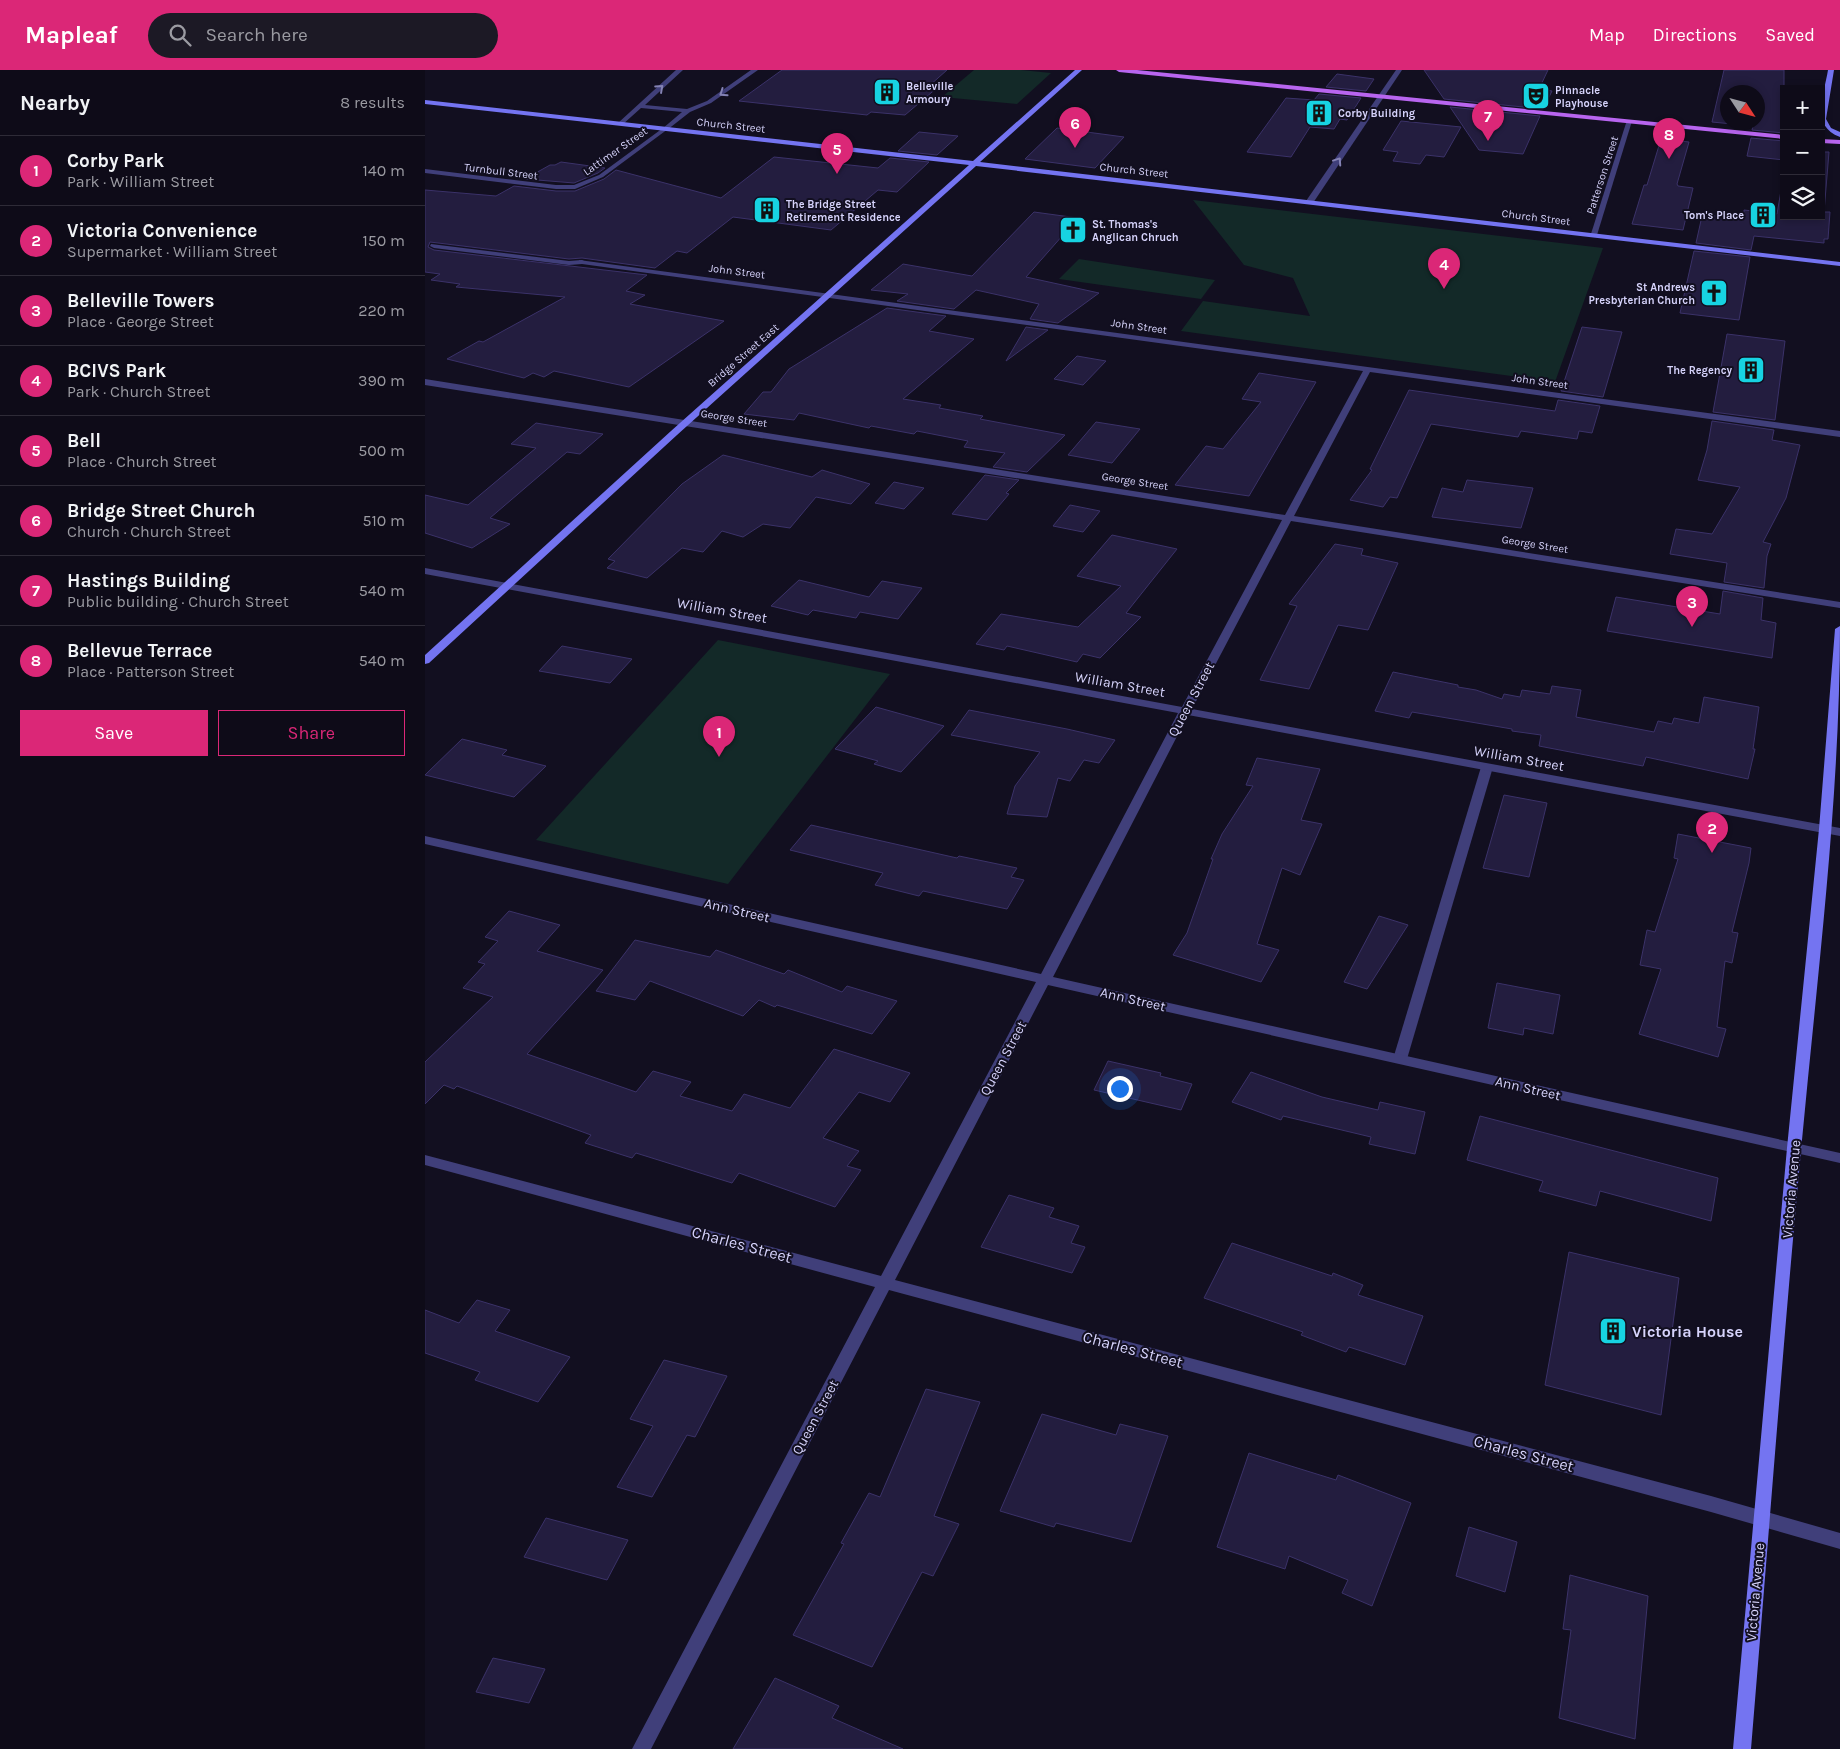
<!DOCTYPE html>
<meta charset="utf-8">
<style>
:root{--surface:#0e0b18;--page:#1c1925;--text:#f1f3f6;--muted:#9b9ba2;--line:#2e2b37;--accent:#db2777}
body{margin:0;font-family:Karla,sans-serif;background:var(--page);color:var(--text)}
.controls{position:absolute;right:15px;top:15px;display:grid;overflow:hidden;border-radius:0px;box-shadow:0 2px 8px #0003}
.controls button{width:45px;height:45px;display:grid;place-items:center;padding:0;border:0;border-bottom:1px solid var(--line);background:var(--surface);color:var(--text);font:25px sans-serif}
.compass{position:absolute;left:1295px;top:15px;width:45px;height:45px;border-radius:50%;background:var(--surface);box-shadow:0 2px 8px #0003;rotate:126deg}
.you{position:absolute;left:694px;top:1018px;width:18px;height:18px;margin:-12px;border:4px solid #fff;border-radius:50%;background:#1a73e8;box-shadow:0 0 0 8px #1a73e833}
.badge{display:grid;place-items:center;width:32px;height:32px;border-radius:50%;background:var(--accent);color:#fff;font-size:16px;font-weight:700}
.pin{position:absolute;translate:-50% -41px;filter:drop-shadow(0 1px 2px #0008)}
.pin::after{content:'';position:absolute;top:26px;width:18px;height:15px;background:inherit;clip-path:polygon(0 0,100% 0,50% 100%)}
.list{margin:0;padding:0;list-style:none}
h2{display:flex;justify-content:space-between;align-items:center;height:65px;margin:0;padding:0 20px;font-size:21px}
h2 small{font-size:16px;font-weight:400;color:var(--muted)}
.list li{display:grid;grid-template-columns:32px 1fr auto;gap:15px;align-items:center;box-sizing:border-box;height:70px;padding:0 20px;border-top:1px solid var(--line)}
.list b{display:block;font-size:19px;white-space:nowrap}
.list p{margin:0;font-size:16px;white-space:nowrap;color:var(--muted)}
.list em{font-size:16px;font-style:normal;color:var(--muted)}
.actions{display:flex;gap:10px;padding:15px 20px}
.actions a{flex:1;padding:11px 0;border:1px solid var(--accent);border-radius:0px;text-align:center;font-size:18px;color:var(--accent)}
.actions .main{background:var(--accent);color:#fff}
.icon{flex:none;width:28px;height:28px;fill:none;stroke:currentColor;stroke-width:2;stroke-linecap:round;stroke-linejoin:round}
.map{position:relative;flex:none;width:1415px;height:1679px;overflow:hidden}
header{display:flex;align-items:center;gap:30px;box-sizing:border-box;height:70px;padding:0 25px;background:var(--accent);color:#fff}
header strong{font-size:24px}
nav{display:flex;gap:28px;margin-inline-start:auto;font-size:18px}
.search{width:350px;height:45px;background:var(--page);display:flex;align-items:center;gap:12px;box-sizing:border-box;padding:0 18px;border-radius:28px;color:var(--muted);font-size:19px}
main{display:flex}
aside{flex:1;background:var(--surface)}
.map>svg:first-child{display:block}
</style>
<header>
<strong>Mapleaf</strong>
<div class="search"><svg class="icon" aria-label="search" viewBox="0 0 24 24"><circle cx="10" cy="10" r="6"/><path d="M15 15l6 6"/></svg>Search here</div>
<nav><a>Map</a><a>Directions</a><a>Saved</a></nav>
</header>
<main>
<aside>
<h2>Nearby<small>8 results</small></h2>
<ul class="list">
<li><span class="badge">1</span><div><b>Corby Park</b><p>Park · William Street</p></div><em>140 m</em></li>
<li><span class="badge">2</span><div><b>Victoria Convenience</b><p>Supermarket · William Street</p></div><em>150 m</em></li>
<li><span class="badge">3</span><div><b>Belleville Towers</b><p>Place · George Street</p></div><em>220 m</em></li>
<li><span class="badge">4</span><div><b>BCIVS Park</b><p>Park · Church Street</p></div><em>390 m</em></li>
<li><span class="badge">5</span><div><b>Bell</b><p>Place · Church Street</p></div><em>500 m</em></li>
<li><span class="badge">6</span><div><b>Bridge Street Church</b><p>Church · Church Street</p></div><em>510 m</em></li>
<li><span class="badge">7</span><div><b>Hastings Building</b><p>Public building · Church Street</p></div><em>540 m</em></li>
<li><span class="badge">8</span><div><b>Bellevue Terrace</b><p>Place · Patterson Street</p></div><em>540 m</em></li>
</ul>
<div class="actions"><a class="main">Save</a><a>Share</a></div>
</aside>
<div class="map">
<svg width="1415" height="1679" viewBox="0 0 1415 1679">
<rect width="100%" height="100%" fill="#120f20"/>
<g fill="#132928">
<polygon points="549,0 596,0 626,3 592,34 517,27"/>
<polygon points="768,130 1178,178 1130,312 756,261 778,231 885,246 868,208 819,195"/>
<polygon points="654,189 790,210 776,229 634,209"/>
<polygon points="293,570 465,604 303,814 111,770"/>
</g>
<g fill="#231d3f" stroke="#3b3269" fill-rule="evenodd">
<polygon points="357,0 522,0 504,16 513,17 480,45 446,42 442,45 314,31"/>
<polygon points="999,0 1123,0 1114,19 1127,21 1118,39 1019,29"/>
<path d="M 1299,0 L 1359,0 L 1359,63 L 1327,60 L 1328,56 L 1287,52 ZM 1302,22 L 1332,22 L 1332,52 L 1302,52 Z"/>
<polygon points="912,4 949,9 941,21 901,17"/>
<polygon points="894,24 936,28 922,50 915,49 909,59 885,57 866,87 822,82 861,28 889,30"/>
<polygon points="1025,37 1115,46 1098,84 1054,80"/>
<polygon points="976,51 1036,57 1019,87 1001,85 995,94 968,91 973,82 958,80"/>
<polygon points="632,58 699,67 670,98 600,89"/>
<polygon points="494,62 533,66 512,85 473,81"/>
<polygon points="1326,68 1359,71 1359,90 1322,86"/>
<polygon points="1236,69 1264,72 1252,114 1253,116 1268,118 1258,160 1207,154 1219,115 1222,115"/>
<polygon points="1396,82 1404,82 1399,142 1405,142 1403,169 1399,169 1399,173 1329,166 1326,180 1271,173 1277,146 1319,146 1319,140 1352,144 1359,103 1359,146 1396,146"/>
<polygon points="349,87 453,98 465,88 504,92 472,122 453,120 406,160 308,147 262,183 252,181 230,198 157,188 144,189 5,172 3,177 9,180 222,205 201,221 220,225 205,234 299,251 204,317 129,301 119,307 108,303 99,308 22,289 54,271 58,272 140,227 31,217 35,214 6,210 15,204 0,202 0,120 71,126 89,116 131,121 150,121 179,109 191,100 296,128"/>
<polygon points="136,92 180,98 173,103 149,113 100,109 125,95 130,95"/>
<polygon points="609,142 653,148 601,207 674,223 633,253 605,249 614,234 551,220 529,239 472,231 483,224 446,220 478,194 547,206"/>
<polygon points="1269,181 1325,187 1314,250 1255,243"/>
<polygon points="462,238 521,246 504,261 549,269 478,329 516,335 514,338 558,346 555,349 640,365 602,402 568,397 580,383 539,377 543,371 492,361 489,364 446,356 444,358 374,343 369,350 319,344 338,322 346,322 364,299"/>
<polygon points="601,257 623,260 581,291"/>
<polygon points="1157,257 1197,262 1178,327 1136,321"/>
<polygon points="1302,264 1360,271 1350,350 1288,342"/>
<polygon points="652,286 681,291 658,315 629,309"/>
<polygon points="834,303 891,312 824,426 750,415 781,376 798,379 836,332 817,329"/>
<polygon points="984,320 1130,341 1133,330 1175,336 1167,363 1154,361 1152,369 1096,361 1093,367 1006,354 972,428 965,427 958,437 925,430 947,400 945,399"/>
<polygon points="1287,351 1349,360 1347,370 1375,375 1361,428 1338,472 1346,474 1342,486 1339,518 1299,512 1302,493 1245,484 1251,459 1287,464 1315,417 1273,410 1282,380"/>
<polygon points="671,352 715,359 687,393 643,385"/>
<polygon points="111,353 178,364 155,384 142,382 65,448 85,454 47,478 0,463 0,425 43,435 111,378 86,374"/>
<polygon points="298,385 387,407 397,400 445,414 426,434 391,427 365,458 338,454 318,467 297,461 278,482 257,478 222,508 182,498 190,491 183,489 257,414"/>
<polygon points="560,405 594,410 581,423 584,424 562,450 527,444"/>
<polygon points="1042,410 1108,418 1096,458 1007,447 1017,418 1038,422"/>
<polygon points="469,412 499,418 479,439 450,433"/>
<polygon points="645,435 675,441 658,462 628,456"/>
<polygon points="687,465 752,479 701,543 716,547 675,588 658,584 652,592 582,576 579,580 551,574 576,544 653,557 696,516 652,506"/>
<polygon points="910,474 938,479 936,485 973,493 943,560 913,555 884,619 835,610 872,536 864,534"/>
<polygon points="374,510 444,527 457,511 497,518 473,549 435,542 431,548 388,540 383,545 346,536"/>
<polygon points="1298,521 1338,528 1336,550 1351,553 1347,588 1182,561 1191,527 1295,544"/>
<polygon points="137,576 207,589 185,613 114,601"/>
<polygon points="968,602 1033,615 1033,617 1051,620 1077,629 1079,624 1095,627 1097,620 1125,624 1127,616 1156,620 1151,647 1229,662 1233,651 1247,654 1249,648 1274,653 1279,627 1334,637 1328,679 1330,679 1323,709 1221,687 1218,696 1114,676 1116,665 1087,661 1087,659 987,642 984,648 950,641"/>
<polygon points="451,637 519,656 476,702 449,694 453,691 410,679"/>
<polygon points="544,640 642,659 690,670 674,693 659,690 645,711 633,708 622,747 582,744 590,716 615,682 526,665"/>
<polygon points="37,669 82,680 77,685 121,696 89,727 0,705"/>
<polygon points="832,688 895,699 876,750 897,754 875,805 857,798 832,874 854,880 836,912 748,885 762,863 788,789 786,789 797,764 828,716 821,715"/>
<polygon points="1079,725 1122,733 1104,807 1058,798"/>
<polygon points="386,755 532,788 534,786 592,798 586,807 599,810 582,839 498,821 494,826 450,815 458,803 365,780"/>
<polygon points="1253,764 1326,778 1324,793 1307,862 1313,863 1307,893 1300,891 1292,957 1301,959 1293,987 1214,964 1236,899 1215,895 1222,860 1230,862 1253,789 1249,788"/>
<polygon points="84,841 135,855 112,881 178,900 102,984 211,1022 228,1001 266,1012 255,1026 307,1041 319,1024 365,1038 409,979 485,1003 465,1032 434,1022 398,1068 434,1081 422,1096 436,1100 410,1137 314,1103 307,1113 211,1083 207,1088 160,1073 166,1065 32,1016 29,1019 19,1015 0,1034 0,992 68,927 38,918 60,894 53,892 73,871 60,867"/>
<polygon points="954,846 983,855 942,919 919,912"/>
<polygon points="210,870 285,887 291,880 359,904 363,900 417,922 422,916 472,931 447,964 352,935 350,937 334,930 318,946 225,911 210,930 171,921"/>
<polygon points="1072,913 1135,925 1128,964 1099,958 1098,965 1063,958"/>
<polygon points="683,991 736,1003 735,1006 767,1014 756,1040 669,1020"/>
<polygon points="826,1002 897,1027 953,1040 955,1032 1000,1042 990,1084 944,1074 946,1067 858,1046 856,1050 807,1032"/>
<polygon points="1055,1046 1293,1108 1286,1151 1175,1121 1171,1136 1114,1121 1118,1111 1042,1090"/>
<polygon points="584,1125 629,1138 624,1147 654,1156 646,1173 660,1177 647,1203 556,1177"/>
<polygon points="807,1173 907,1206 908,1203 938,1215 933,1225 998,1246 980,1295 924,1277 921,1282 876,1265 878,1262 779,1228"/>
<polygon points="1144,1182 1254,1208 1236,1345 1120,1315"/>
<polygon points="52,1230 85,1240 70,1261 145,1287 113,1332 50,1310 55,1302 0,1283 0,1240 34,1253"/>
<polygon points="239,1290 302,1306 270,1367 262,1365 227,1427 192,1417 228,1356 205,1349"/>
<polygon points="501,1319 555,1332 509,1446 534,1454 508,1506 497,1502 447,1597 368,1565 419,1474 416,1473 444,1423 455,1427"/>
<polygon points="617,1344 691,1365 695,1354 743,1366 706,1472 631,1453 629,1457 575,1441"/>
<polygon points="824,1383 911,1410 913,1405 986,1433 947,1536 917,1523 923,1510 864,1486 860,1499 792,1477"/>
<polygon points="121,1448 203,1470 182,1510 99,1487"/>
<polygon points="1044,1457 1092,1472 1080,1522 1031,1506"/>
<polygon points="1145,1505 1223,1526 1210,1669 1134,1648 1146,1560 1138,1559"/>
<polygon points="68,1588 120,1599 104,1633 51,1622"/>
<polygon points="350,1608 414,1636 407,1648 478,1679 308,1679"/>
</g>
<g fill="none" stroke-linecap="round" stroke-linejoin="round">
<g fill="#403f7a" fill-rule="evenodd">
<polygon points="251,0 258,0 220,35 262,39 282,31 326,0 333,0 286,33 265,42 242,60 237,59 257,42 216,38 197,55 193,55 193,53"/>
<polygon points="6,174 144,191 157,190 161,192 157,194 144,195 9,178 5,176"/>
<polygon points="1062,694 1068,697 982,989 980,992 970,992 968,989 1056,697"/>
</g>
<g fill="#403f7a" fill-rule="evenodd">
<polygon points="971,0 977,0 888,133 882,133 881,131"/>
<polygon points="1202,50 1207,51 1172,165 1165,167"/>
<polygon points="238,58 243,59 178,107 150,119 131,119 0,103 0,99 131,115 149,115 174,105"/>
<polygon points="154,190 1415,361 1415,367 945,302 869,446 1415,532 1415,538 866,451 767,639 1415,758 1415,766 763,645 628,907 1415,1083 1415,1093 623,915 470,1210 1286,1426 1415,1463 1415,1479 1286,1442 464,1220 226,1679 207,1679 450,1217 0,1095 0,1085 456,1206 611,912 0,774 0,766 616,904 753,643 0,504 0,498 757,637 857,450 0,315 0,309 860,445 938,301 157,194 154,194"/>
</g>
<g fill="#7474f1" fill-rule="evenodd">
<polygon points="650,0 657,0 555,92 1415,192 1415,196 551,96 252,365 4,593 0,594 0,585 246,361 544,95 0,34 0,30 548,91"/>
<path d="M 1403,0 L 1409,0 L 1401,49 L 1406,58 L 1415,62 L 1415,67 C 1385,56 1399,25 1403,0 Z"/>
<path d="M 1415,556 C 1415,727 1393,899 1377,1070 C 1358,1272 1343,1476 1326,1679 L 1308,1679 L 1362,1078 L 1394,759 L 1410,559 Z"/>
</g>
<g fill="#b865ef" fill-rule="evenodd">
<polygon points="691,0 712,0 1359,65 1359,69 694,2"/>
<polygon points="1396,69 1415,70 1415,74 1396,73"/>
</g>
</g>
<defs><path id="oneway-chevron" d="M-2-3.5L2.5 0L-2 3.5" fill="none" stroke-width="1.6" stroke-linecap="round" stroke-linejoin="round" transform="scale(1.25)"/></defs>
<g stroke="#8482b4">
<use href="#oneway-chevron" transform="translate(235 18) rotate(-42)"/>
<use href="#oneway-chevron" transform="translate(298 23) rotate(145)"/>
<use href="#oneway-chevron" transform="translate(913 91) rotate(-56)"/>
</g>
<defs>
<g id="building-square" transform="scale(1.4375)"><rect x="-9" y="-9" width="18" height="18" rx="4" fill="#17d3e2" stroke="#120f20"/><path d="M-4-6H4V6H1V3H-1V6H-4ZM-2.5-4.3h1.7v1.8h-1.7ZM.8-4.3h1.7v1.8H.8ZM-2.5-1h1.7V.8h-1.7ZM.8-1h1.7V.8H.8Z" fill="#111"/></g>
<g id="theatre-square" transform="scale(1.4375)"><rect x="-9" y="-9" width="18" height="18" rx="4" fill="#17d3e2" stroke="#120f20"/><path d="M-5-5.5Q0-4 5-5.5V0Q5 5 0 6Q-5 5-5 0ZM-3.3-2.5H-1v1.5H-3.3ZM1-2.5H3.3v1.5H1ZM-2.8 1Q0 5.5 2.8 1Z" fill="#111"/></g>
<g id="church-square" transform="scale(1.4375)"><rect x="-9" y="-9" width="18" height="18" rx="4" fill="#17d3e2" stroke="#120f20"/><path d="M-1.2-6h2.4v3.5h3.3v2.4h-3.3V6h-2.4V-.1h-3.3v-2.4h3.3Z" fill="#111"/></g>
</defs>
<g fill-rule="evenodd">
<use href="#building-square" x="462" y="22"/>
<use href="#theatre-square" x="1111" y="26"/>
<use href="#building-square" x="894" y="43"/>
<use href="#building-square" x="342" y="140"/>
<use href="#building-square" x="1338" y="145"/>
<use href="#church-square" x="648" y="160"/>
<use href="#church-square" x="1289" y="223"/>
<use href="#building-square" x="1326" y="300"/>
<use href="#building-square" x="1188" y="1261"/>
</g>
<g text-anchor="middle" stroke-width="4" stroke-linejoin="round" paint-order="stroke">
<g font-size="11" font-weight="bold" fill="#d6d3fb" stroke="#120f20" text-anchor="start">
<text x="481" y="20">Belleville<tspan x="481" dy="13">Armoury</tspan></text>
<text x="1130" y="24">Pinnacle<tspan x="1130" dy="13">Playhouse</tspan></text>
<text x="913" y="47">Corby Building</text>
<text x="361" y="138">The Bridge Street<tspan x="361" dy="13">Retirement Residence</tspan></text>
<text x="1319" y="149" text-anchor="end">Tom's Place</text>
<text x="667" y="158">St. Thomas's<tspan x="667" dy="13">Anglican Chruch</tspan></text>
<text x="1270" y="221" text-anchor="end">St Andrews<tspan x="1270" dy="13">Presbyterian Church</tspan></text>
<text x="1307" y="304" text-anchor="end">The Regency</text>
</g>
<g font-size="11" fill="#d6d3fb" stroke="#120f20">
<text transform="translate(306 55) rotate(6)" y="4">Church Street</text>
<text transform="translate(190 81) rotate(-35)" y="4">Lattimer Street</text>
<text transform="translate(709 100) rotate(6)" y="4">Church Street</text>
<text transform="translate(76 101) rotate(7)" y="4">Turnbull Street</text>
<text transform="translate(1177 105) rotate(-72)" y="4">Patterson Street</text>
<text transform="translate(1111 147) rotate(7)" y="4">Church Street</text>
<text transform="translate(312 201) rotate(7)" y="4">John Street</text>
<text transform="translate(714 256) rotate(8)" y="4">John Street</text>
<text transform="translate(318 285) rotate(-41)" y="4">Bridge Street East</text>
<text transform="translate(1115 311) rotate(8)" y="4">John Street</text>
<text transform="translate(309 348) rotate(9)" y="4">George Street</text>
<text transform="translate(710 411) rotate(9)" y="4">George Street</text>
<text transform="translate(1110 474) rotate(9)" y="4">George Street</text>
</g>
<g font-size="14" fill="#d6d3fb" stroke="#120f20">
<text transform="translate(297 540) rotate(10)" y="5">William Street</text>
<text transform="translate(695 614) rotate(10)" y="5">William Street</text>
<text transform="translate(766 629) rotate(-62)" y="5">Queen Street</text>
<text transform="translate(1094 688) rotate(10)" y="5">William Street</text>
<text transform="translate(312 840) rotate(13)" y="5">Ann Street</text>
<text transform="translate(708 929) rotate(13)" y="5">Ann Street</text>
<text transform="translate(578 988) rotate(-62)" y="5">Queen Street</text>
<text transform="translate(1103 1018) rotate(13)" y="5">Ann Street</text>
<text transform="translate(1366 1119) rotate(-85)" y="5">Victoria Avenue</text>
<text transform="translate(390 1347) rotate(-62)" y="5">Queen Street</text>
<text transform="translate(1330 1522) rotate(-85)" y="5">Victoria Avenue</text>
</g>
<g font-size="16" fill="#d6d3fb" stroke="#120f20">
<text transform="translate(317 1174) rotate(15)" y="6">Charles Street</text>
<text transform="translate(708 1279) rotate(15)" y="6">Charles Street</text>
<text transform="translate(1099 1383) rotate(15)" y="6">Charles Street</text>
</g>
<g font-size="16" font-weight="bold" fill="#d6d3fb" stroke="#120f20" text-anchor="start">
<text x="1207" y="1267">Victoria House</text>
</g>
</g>
</svg>
<div class="controls">
<button>+</button>
<button>−</button>
<button><svg class="icon" aria-label="layers" viewBox="0 0 24 24"><path d="M12 4l9 5-9 5-9-5zM3 14l9 5 9-5"/></svg></button>
</div>
<svg class="compass" viewBox="-18 -18 36 36"><path d="M0-13l5 13h-10z" fill="#e53935"/><path d="M0 13l5-13h-10z" fill="#9b9ba2"/></svg>
<div class="you"></div>
<div class="pin badge" style="left:294px;top:687px">1</div>
<div class="pin badge" style="left:1287px;top:783px">2</div>
<div class="pin badge" style="left:1267px;top:557px">3</div>
<div class="pin badge" style="left:1019px;top:219px">4</div>
<div class="pin badge" style="left:412px;top:104px">5</div>
<div class="pin badge" style="left:650px;top:78px">6</div>
<div class="pin badge" style="left:1063px;top:71px">7</div>
<div class="pin badge" style="left:1244px;top:89px">8</div>
</div>
</main>
